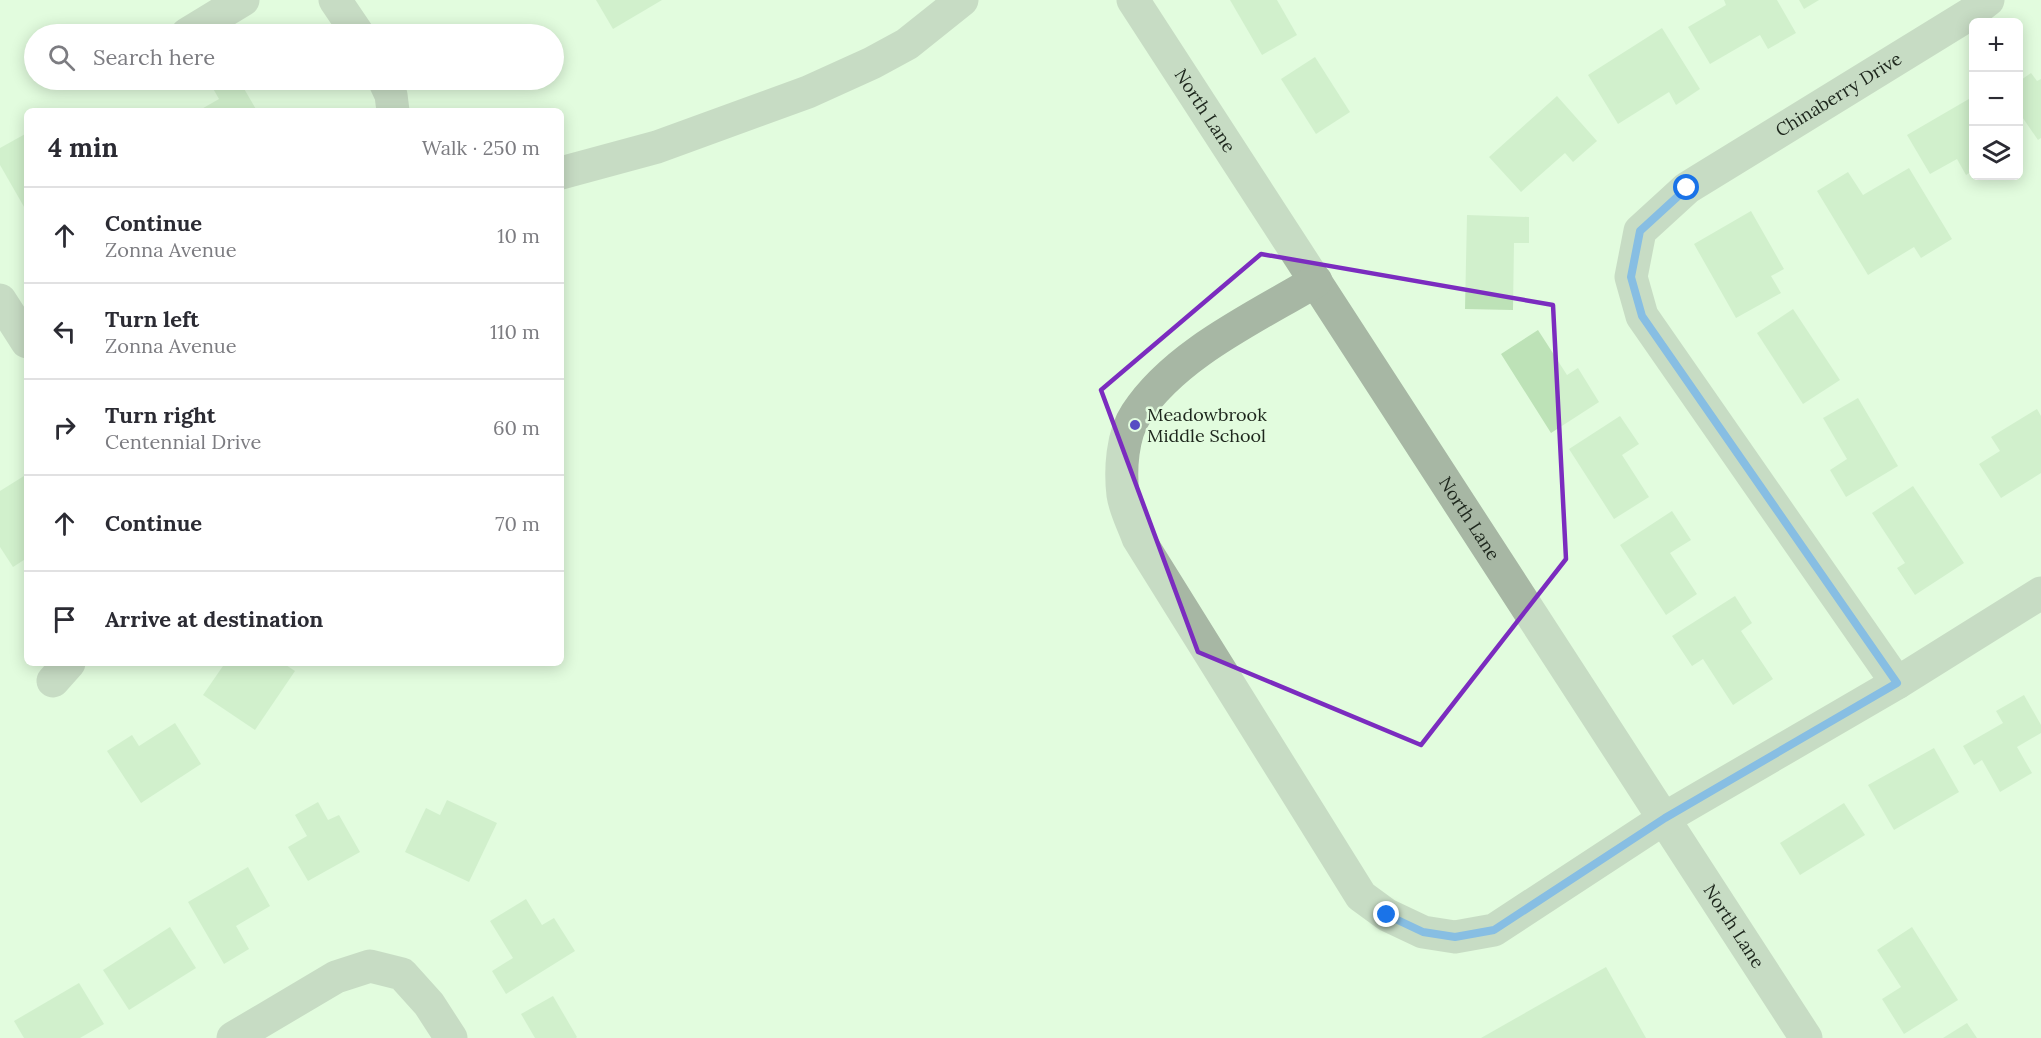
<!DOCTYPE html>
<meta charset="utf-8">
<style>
:root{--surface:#fff;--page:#f2f2f3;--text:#2b2b33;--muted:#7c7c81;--line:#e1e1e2}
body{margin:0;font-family:Lora,serif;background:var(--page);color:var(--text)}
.controls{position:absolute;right:18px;top:18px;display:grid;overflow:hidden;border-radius:9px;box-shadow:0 3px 15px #0003}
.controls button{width:54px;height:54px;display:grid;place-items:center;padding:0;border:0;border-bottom:2px solid var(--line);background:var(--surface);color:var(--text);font:30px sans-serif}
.stop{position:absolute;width:18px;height:18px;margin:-14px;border:4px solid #1a73e8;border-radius:50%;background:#fff}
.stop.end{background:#1a73e8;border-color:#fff;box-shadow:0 2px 6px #0008}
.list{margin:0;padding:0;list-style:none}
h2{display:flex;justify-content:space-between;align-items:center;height:78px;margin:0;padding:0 24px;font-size:26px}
h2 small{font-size:20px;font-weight:400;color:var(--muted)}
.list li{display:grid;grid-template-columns:39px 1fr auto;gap:18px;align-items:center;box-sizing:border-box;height:96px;padding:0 24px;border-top:2px solid var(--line)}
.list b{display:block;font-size:22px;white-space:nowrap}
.list p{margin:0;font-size:20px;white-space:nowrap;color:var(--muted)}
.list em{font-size:20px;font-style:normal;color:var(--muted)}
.icon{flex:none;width:33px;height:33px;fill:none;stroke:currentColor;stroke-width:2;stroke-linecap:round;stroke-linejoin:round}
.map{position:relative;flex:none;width:2041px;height:1038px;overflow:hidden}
.search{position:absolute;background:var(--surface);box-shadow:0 3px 15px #0003;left:24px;top:24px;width:540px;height:66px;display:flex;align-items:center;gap:15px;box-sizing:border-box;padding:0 21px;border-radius:33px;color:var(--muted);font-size:22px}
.panel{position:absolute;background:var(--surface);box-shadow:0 3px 15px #0003;left:24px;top:108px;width:540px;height:558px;border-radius:9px}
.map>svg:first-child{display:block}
</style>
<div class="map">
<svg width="2041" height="1038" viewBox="0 0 2041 1038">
<rect width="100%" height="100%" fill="#e2fcde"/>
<g fill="#bde2b7">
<polygon points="596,0 662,0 613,29"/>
<polygon points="1230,0 1277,0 1297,35 1262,55"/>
<polygon points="1724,0 1777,0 1796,33 1768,49 1760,35 1710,64 1688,27 1726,5"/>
<polygon points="1799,0 1819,0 1804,9"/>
<polygon points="1662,28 1700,89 1676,105 1669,92 1618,124 1588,75"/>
<polygon points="1315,57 1350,112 1316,134 1281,79"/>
<polygon points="2031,73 2037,81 2041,79 2041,138 2038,140 2018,111 2018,82"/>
<polygon points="220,80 239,80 257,111 198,111 219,99 211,85"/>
<polygon points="1557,96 1597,141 1573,162 1565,153 1521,192 1489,157"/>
<polygon points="1974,96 1974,170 1966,175 1957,159 1930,174 1907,135"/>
<polygon points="27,133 27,212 0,165 0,148"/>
<polygon points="1909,168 1952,239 1921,258 1914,247 1868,275 1817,191 1848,172 1863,195"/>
<polygon points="1751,211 1784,269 1771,276 1781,293 1736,318 1694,244"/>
<polygon points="1467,215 1529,217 1529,243 1514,243 1513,310 1465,309"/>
<polygon points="1793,309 1840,380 1803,404 1757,333"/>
<polygon points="1538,330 1567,375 1578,368 1599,402 1551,433 1501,354"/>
<polygon points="1858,398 1898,466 1846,497 1830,470 1847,459 1823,418"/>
<polygon points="2037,409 2041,416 2041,473 2001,498 1979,464 2000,451 1991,437"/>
<polygon points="1620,416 1639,444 1622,455 1649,497 1614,519 1569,449"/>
<polygon points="24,476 27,481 27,558 13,567 0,547 0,491"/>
<polygon points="1913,486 1964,563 1915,595 1897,568 1905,563 1872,513"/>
<polygon points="1672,511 1691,540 1670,553 1697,594 1666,615 1620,545"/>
<polygon points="1735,596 1752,623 1741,631 1773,679 1733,705 1703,659 1692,666 1672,636"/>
<polygon points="225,663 283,663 295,671 255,730 203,695"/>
<polygon points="2024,695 2041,725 2041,733 2017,747 2032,773 2000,792 1982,760 1974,765 1963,746 2003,723 1996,711"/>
<polygon points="175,723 201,764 141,803 107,751 132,735 139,746"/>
<polygon points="1934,748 1959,792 1894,830 1868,785"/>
<polygon points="447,800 497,823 469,882 405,852 426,808 440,815"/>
<polygon points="318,802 328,820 339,815 360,852 308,881 288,847 307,836 295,815"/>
<polygon points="1844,803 1865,835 1800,875 1780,843"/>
<polygon points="248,867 270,906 236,926 249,949 224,964 188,902"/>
<polygon points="526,899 542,925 554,918 575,951 506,994 492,971 513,958 490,921"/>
<polygon points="170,927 196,968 129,1010 103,970"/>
<polygon points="1912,927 1958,1000 1904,1034 1882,999 1901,987 1877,950"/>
<polygon points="1606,967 1646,1038 1481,1038"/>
<polygon points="79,983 104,1024 80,1038 24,1038 14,1021"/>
<polygon points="553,996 577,1037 576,1038 535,1038 521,1014"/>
<polygon points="1967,1023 1977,1038 1943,1038"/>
</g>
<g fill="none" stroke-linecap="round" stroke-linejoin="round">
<g stroke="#a7b7a4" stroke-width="33">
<polyline points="335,0 358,34"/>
<path id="s1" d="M 1133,0 L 1806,1038"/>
<polyline points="187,34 243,0"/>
<polyline points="384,80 391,95 393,111"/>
<polyline points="561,173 657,147 808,92 872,63 907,44 962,0"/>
<path d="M 1316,281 C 1256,317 1175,354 1136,414 C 1122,435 1120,470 1123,495 C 1125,509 1133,524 1138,538 L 1361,896 L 1387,915 L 1423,932 L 1455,937 L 1494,930 L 1665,818 L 1897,683 L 2041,593"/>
<polyline points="0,300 27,342"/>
<polyline points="53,681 69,663"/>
<path id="s2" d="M 1897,683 L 1642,316 L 1631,277 L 1640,231 L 1687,188 L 1970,14 L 1988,0"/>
<polyline points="233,1038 336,977 370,966 402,974 429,1004 451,1038"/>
</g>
</g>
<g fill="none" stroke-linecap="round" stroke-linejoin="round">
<polyline stroke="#1a73e8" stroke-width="8" points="1387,915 1423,932 1455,937 1494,930 1665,818 1897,683 1642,316 1631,277 1640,231 1687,188"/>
</g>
<path d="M0 0H2041V1038H0ZM 1261,254 L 1553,305 L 1566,559 L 1421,745 L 1198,652 L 1101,390 Z" fill="#e2fcde" fill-opacity=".55" fill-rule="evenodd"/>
<path fill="none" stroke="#7b2cbf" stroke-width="4.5" stroke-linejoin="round" d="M 1261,254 L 1553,305 L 1566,559 L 1421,745 L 1198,652 L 1101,390 Z"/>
<circle fill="#564cc3" stroke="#e2fcde" stroke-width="2" cx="1135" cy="425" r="6"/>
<g text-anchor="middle" stroke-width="5" stroke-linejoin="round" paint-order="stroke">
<g font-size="18" fill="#1d261c" stroke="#e2fcde">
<text dy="6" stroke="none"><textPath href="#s2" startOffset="776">Chinaberry Drive</textPath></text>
<text dy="6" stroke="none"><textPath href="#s1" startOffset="132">North Lane</textPath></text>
<text dy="6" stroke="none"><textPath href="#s1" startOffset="618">North Lane</textPath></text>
<text dy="6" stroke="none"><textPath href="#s1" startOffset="1104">North Lane</textPath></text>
</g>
<g font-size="18" fill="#1d261c" stroke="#e2fcde" text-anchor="start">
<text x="1147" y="421">Meadowbrook<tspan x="1147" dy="21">Middle School</tspan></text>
</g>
</g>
</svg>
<div class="controls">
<button>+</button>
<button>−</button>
<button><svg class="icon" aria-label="layers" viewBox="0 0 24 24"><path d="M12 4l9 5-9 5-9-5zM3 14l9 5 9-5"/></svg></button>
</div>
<div class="stop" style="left:1687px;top:188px"></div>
<div class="stop end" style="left:1387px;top:915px"></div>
<div class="search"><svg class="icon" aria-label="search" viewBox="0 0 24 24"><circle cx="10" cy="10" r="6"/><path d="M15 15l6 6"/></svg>Search here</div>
<section class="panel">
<h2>4 min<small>Walk · 250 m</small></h2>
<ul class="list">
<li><svg class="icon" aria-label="ahead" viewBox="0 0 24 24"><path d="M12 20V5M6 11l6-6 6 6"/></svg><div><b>Continue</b><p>Zonna Avenue</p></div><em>10 m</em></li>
<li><svg class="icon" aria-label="left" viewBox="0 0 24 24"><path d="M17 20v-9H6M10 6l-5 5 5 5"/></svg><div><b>Turn left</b><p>Zonna Avenue</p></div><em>110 m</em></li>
<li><svg class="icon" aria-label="right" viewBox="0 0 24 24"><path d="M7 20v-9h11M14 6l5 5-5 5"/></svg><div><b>Turn right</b><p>Centennial Drive</p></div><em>60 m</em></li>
<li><svg class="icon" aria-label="ahead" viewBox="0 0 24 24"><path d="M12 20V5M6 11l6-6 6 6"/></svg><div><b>Continue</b></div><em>70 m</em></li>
<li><svg class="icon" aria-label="arrive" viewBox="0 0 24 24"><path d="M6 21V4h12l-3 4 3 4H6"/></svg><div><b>Arrive at destination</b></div></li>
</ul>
</section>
</div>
